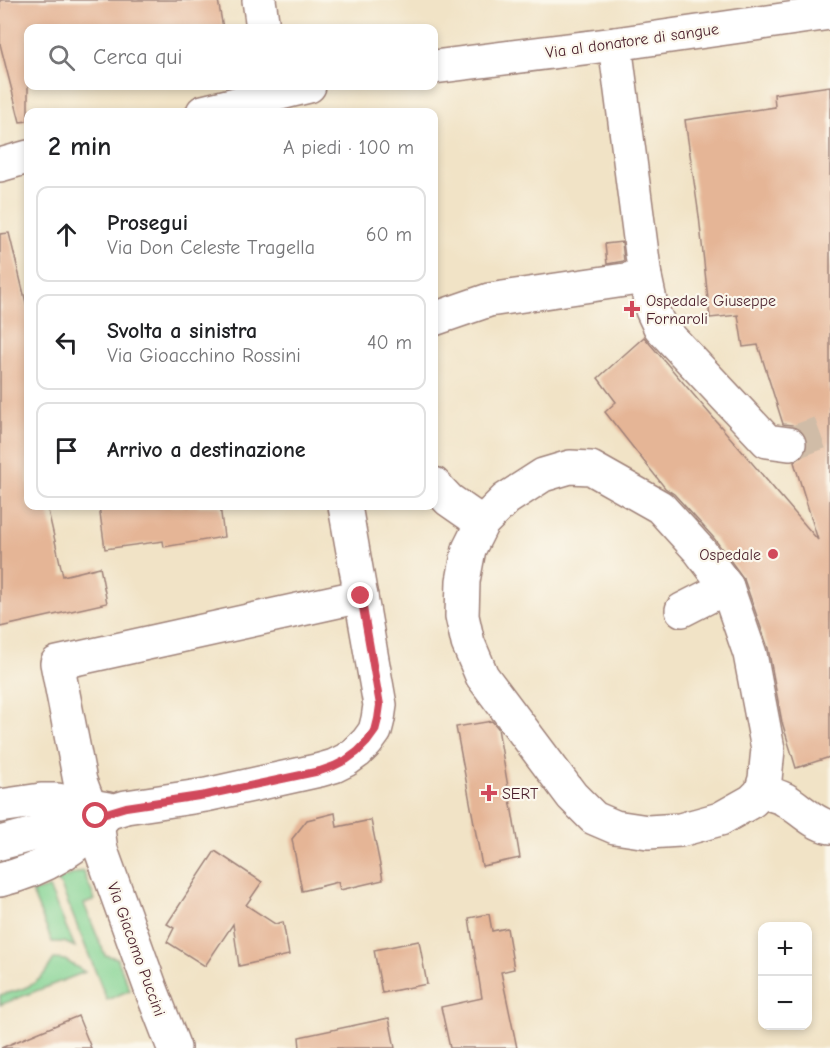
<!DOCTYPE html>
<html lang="it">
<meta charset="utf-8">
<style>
:root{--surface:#fff;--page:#f2f2f2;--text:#202124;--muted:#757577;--line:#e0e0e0}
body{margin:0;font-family:"Comic Neue",sans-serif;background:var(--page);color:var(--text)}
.controls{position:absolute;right:18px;bottom:18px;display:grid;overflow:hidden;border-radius:12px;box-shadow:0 3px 9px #0003}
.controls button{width:54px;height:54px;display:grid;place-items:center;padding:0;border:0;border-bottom:2px solid var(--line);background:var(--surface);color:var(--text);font:30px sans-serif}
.stop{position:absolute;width:18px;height:18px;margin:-14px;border:4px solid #d1495b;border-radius:50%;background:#fff}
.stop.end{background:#d1495b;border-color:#fff;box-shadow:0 2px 6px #0008}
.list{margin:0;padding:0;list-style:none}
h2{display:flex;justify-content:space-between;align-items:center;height:78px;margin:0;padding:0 24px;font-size:26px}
h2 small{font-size:20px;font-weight:400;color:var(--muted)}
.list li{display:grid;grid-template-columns:39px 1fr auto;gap:18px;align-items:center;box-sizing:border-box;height:96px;margin:0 12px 12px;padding:0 12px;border:2px solid var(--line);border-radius:12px}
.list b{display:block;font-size:22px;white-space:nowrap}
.list p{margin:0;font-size:20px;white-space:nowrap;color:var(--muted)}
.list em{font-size:20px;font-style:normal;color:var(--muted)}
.icon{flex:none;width:33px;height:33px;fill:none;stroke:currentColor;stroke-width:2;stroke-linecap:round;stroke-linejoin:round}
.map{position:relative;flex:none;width:830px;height:1048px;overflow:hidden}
.search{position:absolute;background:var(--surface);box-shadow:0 3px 9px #0003;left:24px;top:24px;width:414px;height:66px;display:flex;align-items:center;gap:15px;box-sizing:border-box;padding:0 21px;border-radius:12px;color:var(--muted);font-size:22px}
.panel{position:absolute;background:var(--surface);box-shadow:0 3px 9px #0003;left:24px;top:108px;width:414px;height:402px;border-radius:12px}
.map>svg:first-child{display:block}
</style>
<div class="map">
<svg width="830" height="1048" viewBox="0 0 830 1048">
<rect width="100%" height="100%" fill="#fbf7ec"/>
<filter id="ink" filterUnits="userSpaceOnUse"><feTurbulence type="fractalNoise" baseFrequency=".0167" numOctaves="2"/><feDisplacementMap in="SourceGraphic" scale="12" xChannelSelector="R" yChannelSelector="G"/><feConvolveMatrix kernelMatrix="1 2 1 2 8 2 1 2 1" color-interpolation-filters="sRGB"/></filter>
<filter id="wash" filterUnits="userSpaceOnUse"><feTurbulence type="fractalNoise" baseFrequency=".008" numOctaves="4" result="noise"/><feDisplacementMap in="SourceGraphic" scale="24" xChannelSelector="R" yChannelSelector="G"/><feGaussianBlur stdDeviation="1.35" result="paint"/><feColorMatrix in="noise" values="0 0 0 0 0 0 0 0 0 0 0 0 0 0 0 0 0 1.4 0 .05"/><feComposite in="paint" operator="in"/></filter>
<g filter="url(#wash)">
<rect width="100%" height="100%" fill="#f1e3c6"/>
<g fill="#83d393" stroke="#66795f" stroke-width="1.5">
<polygon points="83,871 95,900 84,904 105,955 117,958 130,990 107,1000 61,886 56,880"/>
<polygon points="49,888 75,947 64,942 52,942 32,892"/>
<path d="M 54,959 L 65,960 L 85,972 L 0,1005 L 0,995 C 15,991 33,988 43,975 C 48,970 50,964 54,959 Z"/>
</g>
<g id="blocks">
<g fill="#e5b596">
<polygon points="0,0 218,0 223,28 28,28 28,121 20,122 0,44"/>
<polygon points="830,86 830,757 796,768 782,722 768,648 744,579 713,537 674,494 665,488 605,412 616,402 598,378 644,337 818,540 794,462 804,455 808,446 806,436 800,429 792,425 783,424 758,345 743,347 738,315 710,318 699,216 685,120 775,107 774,94"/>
<polygon points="9,233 28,311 28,506 47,506 63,576 100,567 107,603 0,627 0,234"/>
<polygon points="622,242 624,261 607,264 605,244"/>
<polygon points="99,506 220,506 224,537 164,547 163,541 105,549"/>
<polygon points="492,721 498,728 520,858 482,866 456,727"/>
<polygon points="335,813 337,827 371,820 383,880 340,890 338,882 302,891 292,839 307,820"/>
<polygon points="215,851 262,882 246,905 275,924 283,922 289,955 239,966 233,924 205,966 167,942 174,928 167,924"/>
<polygon points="489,914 492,931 507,928 514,969 501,972 517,1048 450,1048 441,1007 482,998 469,918"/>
<polygon points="419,941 427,984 382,993 374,950"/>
<polygon points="78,1016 91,1048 1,1048"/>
<polygon points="389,1018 395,1048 300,1048 299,1037"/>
</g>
</g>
</g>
<g filter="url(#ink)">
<use href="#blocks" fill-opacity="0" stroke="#9e8178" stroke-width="1.5"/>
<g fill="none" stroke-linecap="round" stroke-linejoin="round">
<polyline stroke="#d0bca7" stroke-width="33" stroke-dasharray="33 16" stroke-linecap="butt" points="789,444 830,429"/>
<g stroke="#9e8178" stroke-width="36">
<g id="minor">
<polyline points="259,0 263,28"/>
<polyline points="615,44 645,277 652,310 660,327 767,441 789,444"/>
<polyline points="434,67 615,44 830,13"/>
<polyline points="203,112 309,86"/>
<polyline points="0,165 28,157"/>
<polyline points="434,319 489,300 645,277"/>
<polygon points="570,467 591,468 660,507 699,550 727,587 750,654 768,749 765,779 761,792 752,801 720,819 680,830 648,832 615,827 594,818 572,796 482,676 468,643 462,616 463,581 469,549 482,523 506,499 543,475"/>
<polyline points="434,484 449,500 482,523"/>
<polyline points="682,610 727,587"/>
<path d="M 761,792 C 769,794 776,795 784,799 C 800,808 812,823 830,827"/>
<polyline points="0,806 41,800 57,800 108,809"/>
<polyline points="100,821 89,805 80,781 57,663 361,596"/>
<polyline points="100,821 98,830 101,850 151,989 174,1048"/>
<polyline points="0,843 68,825 126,807 206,795 320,770 334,766 346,760 357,752 367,742 375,731 378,719 380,705 345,506"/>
<path d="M 0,880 C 41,870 77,851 104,817"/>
</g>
</g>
<use href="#minor" stroke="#fff" stroke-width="33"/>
</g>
</g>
<g fill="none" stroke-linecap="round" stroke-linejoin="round" filter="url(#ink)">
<polyline stroke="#d1495b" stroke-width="8" points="96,816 126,807 206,795 320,771 334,766 346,760 357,752 367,742 375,731 378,719 380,705 361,596"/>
</g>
<g fill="#d1495b" stroke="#fbf7ec" stroke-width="2">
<path d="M629 300h6v6h6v6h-6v6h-6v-6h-6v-6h6z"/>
<circle cx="773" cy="554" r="6"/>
<path d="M486 784h6v6h6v6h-6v6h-6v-6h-6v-6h6z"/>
</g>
<g text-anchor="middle" stroke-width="4.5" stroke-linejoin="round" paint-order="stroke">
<g font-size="16" fill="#4a1f2b" stroke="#fbf7ec">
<text transform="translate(632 40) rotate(-8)" y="6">Via al donatore di sangue</text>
<text transform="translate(137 949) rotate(70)" y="6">Via Giacomo Puccini</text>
</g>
<g font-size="16" fill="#4a1f2b" stroke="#fbf7ec" text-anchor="start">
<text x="646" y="306">Ospedale Giuseppe<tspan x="646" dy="18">Fornaroli</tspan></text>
<text x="761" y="560" text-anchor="end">Ospedale</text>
<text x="502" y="799">SERT</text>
</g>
</g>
</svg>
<div class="controls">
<button>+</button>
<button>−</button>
</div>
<div class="stop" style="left:96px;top:816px"></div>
<div class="stop end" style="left:361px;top:596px"></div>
<div class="search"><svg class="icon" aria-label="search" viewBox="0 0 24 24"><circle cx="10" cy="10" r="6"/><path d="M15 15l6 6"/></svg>Cerca qui</div>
<section class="panel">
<h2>2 min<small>A piedi · 100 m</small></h2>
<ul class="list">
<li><svg class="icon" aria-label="ahead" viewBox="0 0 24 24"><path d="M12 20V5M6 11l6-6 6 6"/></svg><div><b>Prosegui</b><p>Via Don Celeste Tragella</p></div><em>60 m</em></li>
<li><svg class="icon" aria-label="left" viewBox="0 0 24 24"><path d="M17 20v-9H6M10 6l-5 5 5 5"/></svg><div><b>Svolta a sinistra</b><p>Via Gioacchino Rossini</p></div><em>40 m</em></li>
<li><svg class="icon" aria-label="arrive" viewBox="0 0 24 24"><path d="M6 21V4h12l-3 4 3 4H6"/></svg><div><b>Arrivo a destinazione</b></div></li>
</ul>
</section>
</div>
